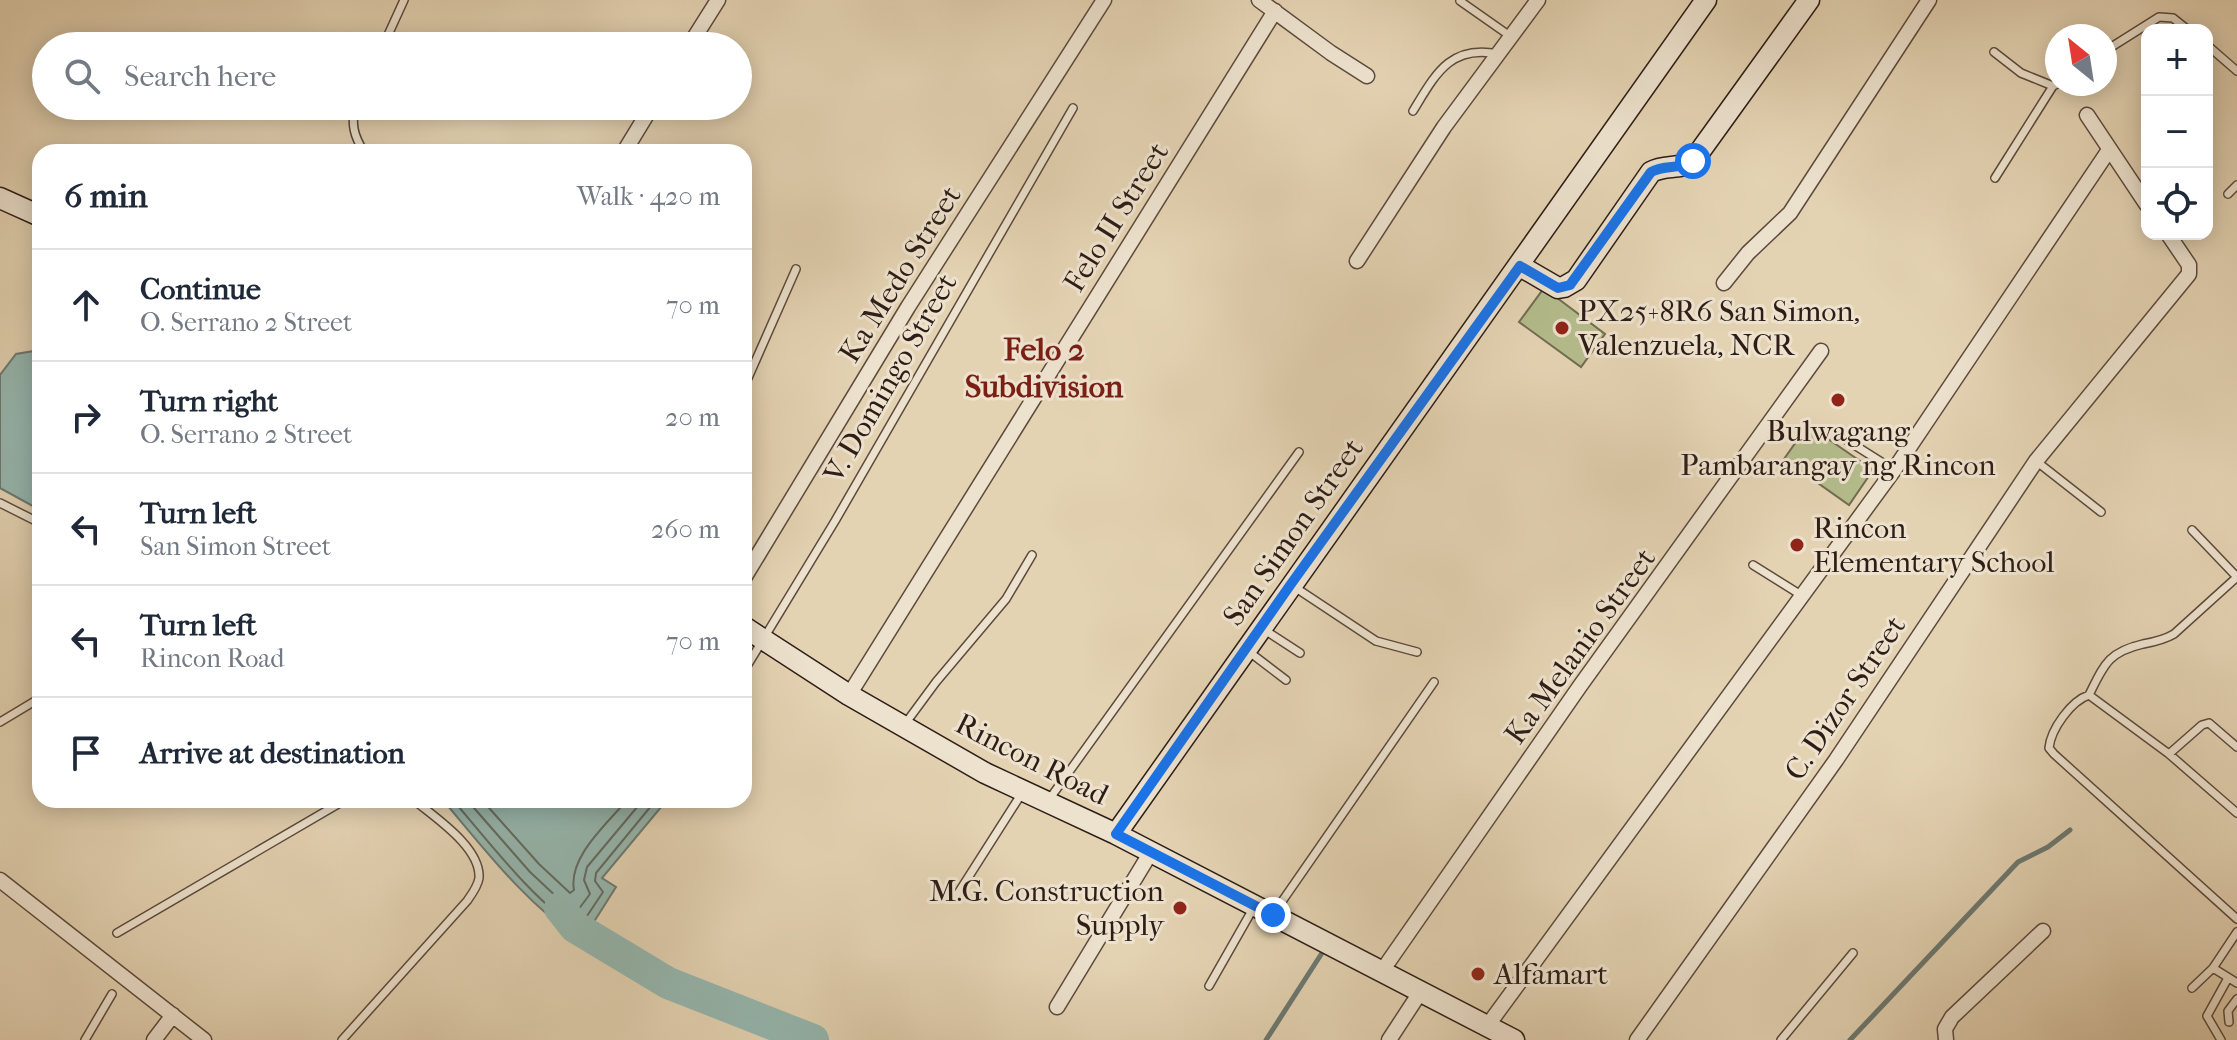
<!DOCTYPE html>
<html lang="en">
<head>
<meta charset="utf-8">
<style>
	body { margin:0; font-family:"IM FELL French Canon",serif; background:#f2f2f3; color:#1f2937 }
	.controls { position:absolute; right:24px; top:24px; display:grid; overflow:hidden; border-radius:16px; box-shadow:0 4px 20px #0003 }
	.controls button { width:72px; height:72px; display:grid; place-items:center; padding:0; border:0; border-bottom:2px solid #e0e1e3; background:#fff; color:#1f2937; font:40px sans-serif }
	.compass { position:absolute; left:2045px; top:24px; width:72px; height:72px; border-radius:50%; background:#fff; box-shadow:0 4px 20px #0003; rotate:330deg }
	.stop { position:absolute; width:24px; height:24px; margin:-18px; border:6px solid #1a73e8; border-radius:50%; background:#fff }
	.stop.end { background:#1a73e8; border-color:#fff; box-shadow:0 2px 8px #0008 }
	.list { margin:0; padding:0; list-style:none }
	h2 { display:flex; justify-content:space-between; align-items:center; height:104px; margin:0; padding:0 32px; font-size:34px }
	h2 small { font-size:26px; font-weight:400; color:#747a83 }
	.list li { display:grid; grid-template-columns:52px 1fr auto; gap:24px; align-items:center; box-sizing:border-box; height:112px; padding:0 32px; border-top:2px solid #e0e1e3 }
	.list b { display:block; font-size:30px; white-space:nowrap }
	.list p { margin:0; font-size:26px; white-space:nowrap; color:#747a83 }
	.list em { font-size:26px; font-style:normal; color:#747a83 }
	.icon { flex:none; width:44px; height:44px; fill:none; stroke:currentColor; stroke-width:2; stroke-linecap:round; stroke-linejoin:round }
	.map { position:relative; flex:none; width:2237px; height:1040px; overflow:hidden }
	.search { position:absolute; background:#fff; box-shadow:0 4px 20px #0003; left:32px; top:32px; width:720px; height:88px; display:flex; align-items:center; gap:20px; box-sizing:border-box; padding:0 28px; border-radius:44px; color:#747a83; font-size:30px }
	.panel { position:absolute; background:#fff; box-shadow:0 4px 20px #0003; left:32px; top:144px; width:720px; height:664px; border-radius:24px }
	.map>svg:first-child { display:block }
	.green { fill:#b4bc8c; stroke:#716c51; stroke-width:2 }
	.water { fill:#95b7af; stroke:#6c7972; stroke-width:2 }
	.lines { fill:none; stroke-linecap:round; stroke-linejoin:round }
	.shore { stroke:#626a62; stroke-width:2 }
	.stream { stroke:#6c7972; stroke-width:5 }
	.river { stroke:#95b7af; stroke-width:32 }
	.lane-casing { stroke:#5c4a3d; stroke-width:10 }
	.street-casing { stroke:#5c4a3d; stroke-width:17 }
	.secondary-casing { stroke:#2e1d16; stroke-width:23 }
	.lane { stroke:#ede2ce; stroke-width:7 }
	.street { stroke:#ede2ce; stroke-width:14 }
	.secondary { stroke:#ede2ce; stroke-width:20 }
	.route { stroke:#1a73e8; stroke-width:10 }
	.poi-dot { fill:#8f2418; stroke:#ede2ce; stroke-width:3 }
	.labels { text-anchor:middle; stroke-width:6; stroke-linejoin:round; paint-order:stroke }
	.street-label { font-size:30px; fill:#2e1d16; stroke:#ede2ce }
	.poi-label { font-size:30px; fill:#2e1d16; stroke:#ede2ce; text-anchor:start }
	.neighbourhood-label { font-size:32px; font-weight:bold; fill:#7a1f14; stroke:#ede2ce }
</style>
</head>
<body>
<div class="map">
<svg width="2237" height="1040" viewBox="0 0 2237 1040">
	<rect width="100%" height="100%" fill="#e4d3b3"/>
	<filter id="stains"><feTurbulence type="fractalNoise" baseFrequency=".0025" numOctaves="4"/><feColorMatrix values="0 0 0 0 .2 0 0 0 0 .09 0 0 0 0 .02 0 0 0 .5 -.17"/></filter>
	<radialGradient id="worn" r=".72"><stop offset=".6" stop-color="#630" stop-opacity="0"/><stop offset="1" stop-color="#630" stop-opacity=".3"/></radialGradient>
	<path class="green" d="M1544,288l61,46 -24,33 -62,-45z
		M1808,425l65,45 -24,35 -65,-46z"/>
	<path class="water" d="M40,350v58l-7,9 7,6v87l-40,-22v-113l16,-21z
		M443,800h224l-65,78 14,9 -26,41v7l-8,6c-55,-36 -97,-91 -139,-141z"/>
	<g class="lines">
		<path class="shore" d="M453,800c30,35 87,109 126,128l24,-36 -8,-11 1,-8 60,-73
			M467,800l63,72 45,42 15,-20 -6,-14 3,-13 56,-67
			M482,800l57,64 31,29 4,-3c-6,-33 33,-66 53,-90"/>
		<path class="stream" d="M1266,1040l56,-87
			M1850,1040l168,-178 30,-15 22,-17"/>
		<path class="river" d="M560,908l15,19 93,56 145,57"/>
		<g class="lane-casing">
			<path id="lane" d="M1460,1l50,35
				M2207,45l30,26
				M383,46l21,-46
				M2105,51l54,-34 14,1 15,12
				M1994,52l27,21 32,13 4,-2
				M355,106c-4,19 -1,30 9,46
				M1413,111c22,-36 37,-67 85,-57
				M1995,178l58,-92
				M2228,194l9,-9
				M744,387l52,-118
				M1837,434l57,36
				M2036,461l65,51
				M0,503l40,20
				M2192,530l44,46 1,-1
				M1753,565l48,30
				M1293,586l83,55 41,11
				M1263,629l37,24
				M1248,651l38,29
				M744,671l91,-150 238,-413
				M2089,695c15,-30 19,-43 54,-51 11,-2 21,-4 31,-10l63,-57
				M0,722l40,-24
				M905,724l31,-42 70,-83 26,-44
				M2169,754l33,-29 7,-2 28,24
				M1048,801l251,-349
				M2237,813l-68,-59 -80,-59c-18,6 -38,34 -40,53l5,6 183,165
				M957,895l65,-102
				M1274,913l160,-231
				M117,933l228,-133
				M2213,968l24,15
				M1209,986l45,-79
				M2192,988l21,-20 24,-36
				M2229,1022l-1,-11 9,-12
				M85,1040l27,-46
				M342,1040l125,-139c5,-7 11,-15 12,-23 2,-31 -45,-61 -65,-78
				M1781,1040l72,-87
				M2221,1040l-14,-24 21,-38"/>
		</g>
		<g class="street-casing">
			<path id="street" d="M1259,0l72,53 36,23
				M689,46l29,-46
				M2087,115l60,90
				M624,152l28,-46
				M1357,261l87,-134 94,-127
				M1724,283l24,-30 42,-40 139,-213
				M744,578l164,-271 196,-307
				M849,695l426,-684
				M0,880l204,160
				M1382,971l198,-285 241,-335
				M1057,1007l94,-155
				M1488,1025l406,-555 215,-320
				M154,1040l19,-25
				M1389,1040l32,-49
				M1637,1040l199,-280 200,-299 153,-187v-9l-21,-31
				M1946,1040l-1,-11 7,-12 91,-86"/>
		</g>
		<g class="secondary-casing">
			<path id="secondary" d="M0,198l40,18
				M1520,266l38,22 6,-1 12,-7 75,-108c14,-8 29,-2 42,-11l116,-161
				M744,627l105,68 136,78 131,61 398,206
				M1116,834l590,-834"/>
		</g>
		<use href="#lane" class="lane"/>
		<use href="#street" class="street"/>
		<use href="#secondary" class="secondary"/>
	</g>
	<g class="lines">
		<path class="route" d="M1273,915l-157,-81 175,-250 229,-318 38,22 12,-3 81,-113c14,-8 29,-2 42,-11"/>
	</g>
	<g class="poi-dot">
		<circle cx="1562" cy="328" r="8"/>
		<circle cx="1838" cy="400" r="8"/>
		<circle cx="1797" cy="545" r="8"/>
		<circle cx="1180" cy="908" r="8"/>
		<circle cx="1478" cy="974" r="8"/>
	</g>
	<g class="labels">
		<g class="street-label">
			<text transform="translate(1116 217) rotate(-58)" y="10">Felo II Street</text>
			<text transform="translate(900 274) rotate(-58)" y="10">Ka Medo Street</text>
			<text transform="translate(890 378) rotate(-60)" y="10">V. Domingo Street</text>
			<text transform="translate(1293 532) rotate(-55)" y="10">San Simon Street</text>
			<text transform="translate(1580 646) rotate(-54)" y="10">Ka Melanio Street</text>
			<text transform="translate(1845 698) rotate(-56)" y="10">C. Dizor Street</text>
			<text transform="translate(1032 759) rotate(27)" y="10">Rincon Road</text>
		</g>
		<g class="poi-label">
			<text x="1578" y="321">PX25+8R6 San Simon,<tspan x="1578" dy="34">Valenzuela, NCR</tspan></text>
			<text x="1838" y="441" text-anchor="middle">Bulwagang<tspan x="1838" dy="34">Pambarangay ng Rincon</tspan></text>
			<text x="1813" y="538">Rincon<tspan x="1813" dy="34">Elementary School</tspan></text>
			<text x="1164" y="901" text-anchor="end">M.G. Construction<tspan x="1164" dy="34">Supply</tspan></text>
			<text x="1494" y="984">Alfamart</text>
		</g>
		<g class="neighbourhood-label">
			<text x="1044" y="360">Felo 2<tspan x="1044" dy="37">Subdivision</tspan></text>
		</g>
	</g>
	<rect width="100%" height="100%" filter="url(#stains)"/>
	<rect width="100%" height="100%" fill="url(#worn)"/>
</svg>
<div class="controls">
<button>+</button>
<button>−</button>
<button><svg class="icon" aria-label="locate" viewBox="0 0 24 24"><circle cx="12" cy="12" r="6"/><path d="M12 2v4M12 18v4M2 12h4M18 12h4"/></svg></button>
</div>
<svg class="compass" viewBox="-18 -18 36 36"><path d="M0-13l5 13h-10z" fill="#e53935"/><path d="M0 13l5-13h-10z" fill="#747a83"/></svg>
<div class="stop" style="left:1693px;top:161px"></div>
<div class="stop end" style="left:1273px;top:915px"></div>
<div class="search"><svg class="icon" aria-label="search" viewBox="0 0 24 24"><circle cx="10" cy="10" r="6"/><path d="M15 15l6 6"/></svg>Search here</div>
<section class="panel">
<h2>6 min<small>Walk · 420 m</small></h2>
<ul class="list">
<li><svg class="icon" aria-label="ahead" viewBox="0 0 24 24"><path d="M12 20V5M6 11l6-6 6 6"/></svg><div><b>Continue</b><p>O. Serrano 2 Street</p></div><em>70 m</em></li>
<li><svg class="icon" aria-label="right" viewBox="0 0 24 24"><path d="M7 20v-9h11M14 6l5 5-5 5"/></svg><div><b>Turn right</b><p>O. Serrano 2 Street</p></div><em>20 m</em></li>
<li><svg class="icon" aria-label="left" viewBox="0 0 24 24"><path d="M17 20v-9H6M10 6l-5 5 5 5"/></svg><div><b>Turn left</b><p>San Simon Street</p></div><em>260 m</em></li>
<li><svg class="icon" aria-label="left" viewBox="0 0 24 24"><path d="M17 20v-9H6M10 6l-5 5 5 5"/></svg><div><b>Turn left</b><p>Rincon Road</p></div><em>70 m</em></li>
<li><svg class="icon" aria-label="arrive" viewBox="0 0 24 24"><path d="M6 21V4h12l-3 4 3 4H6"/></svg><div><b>Arrive at destination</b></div></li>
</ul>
</section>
</div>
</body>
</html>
